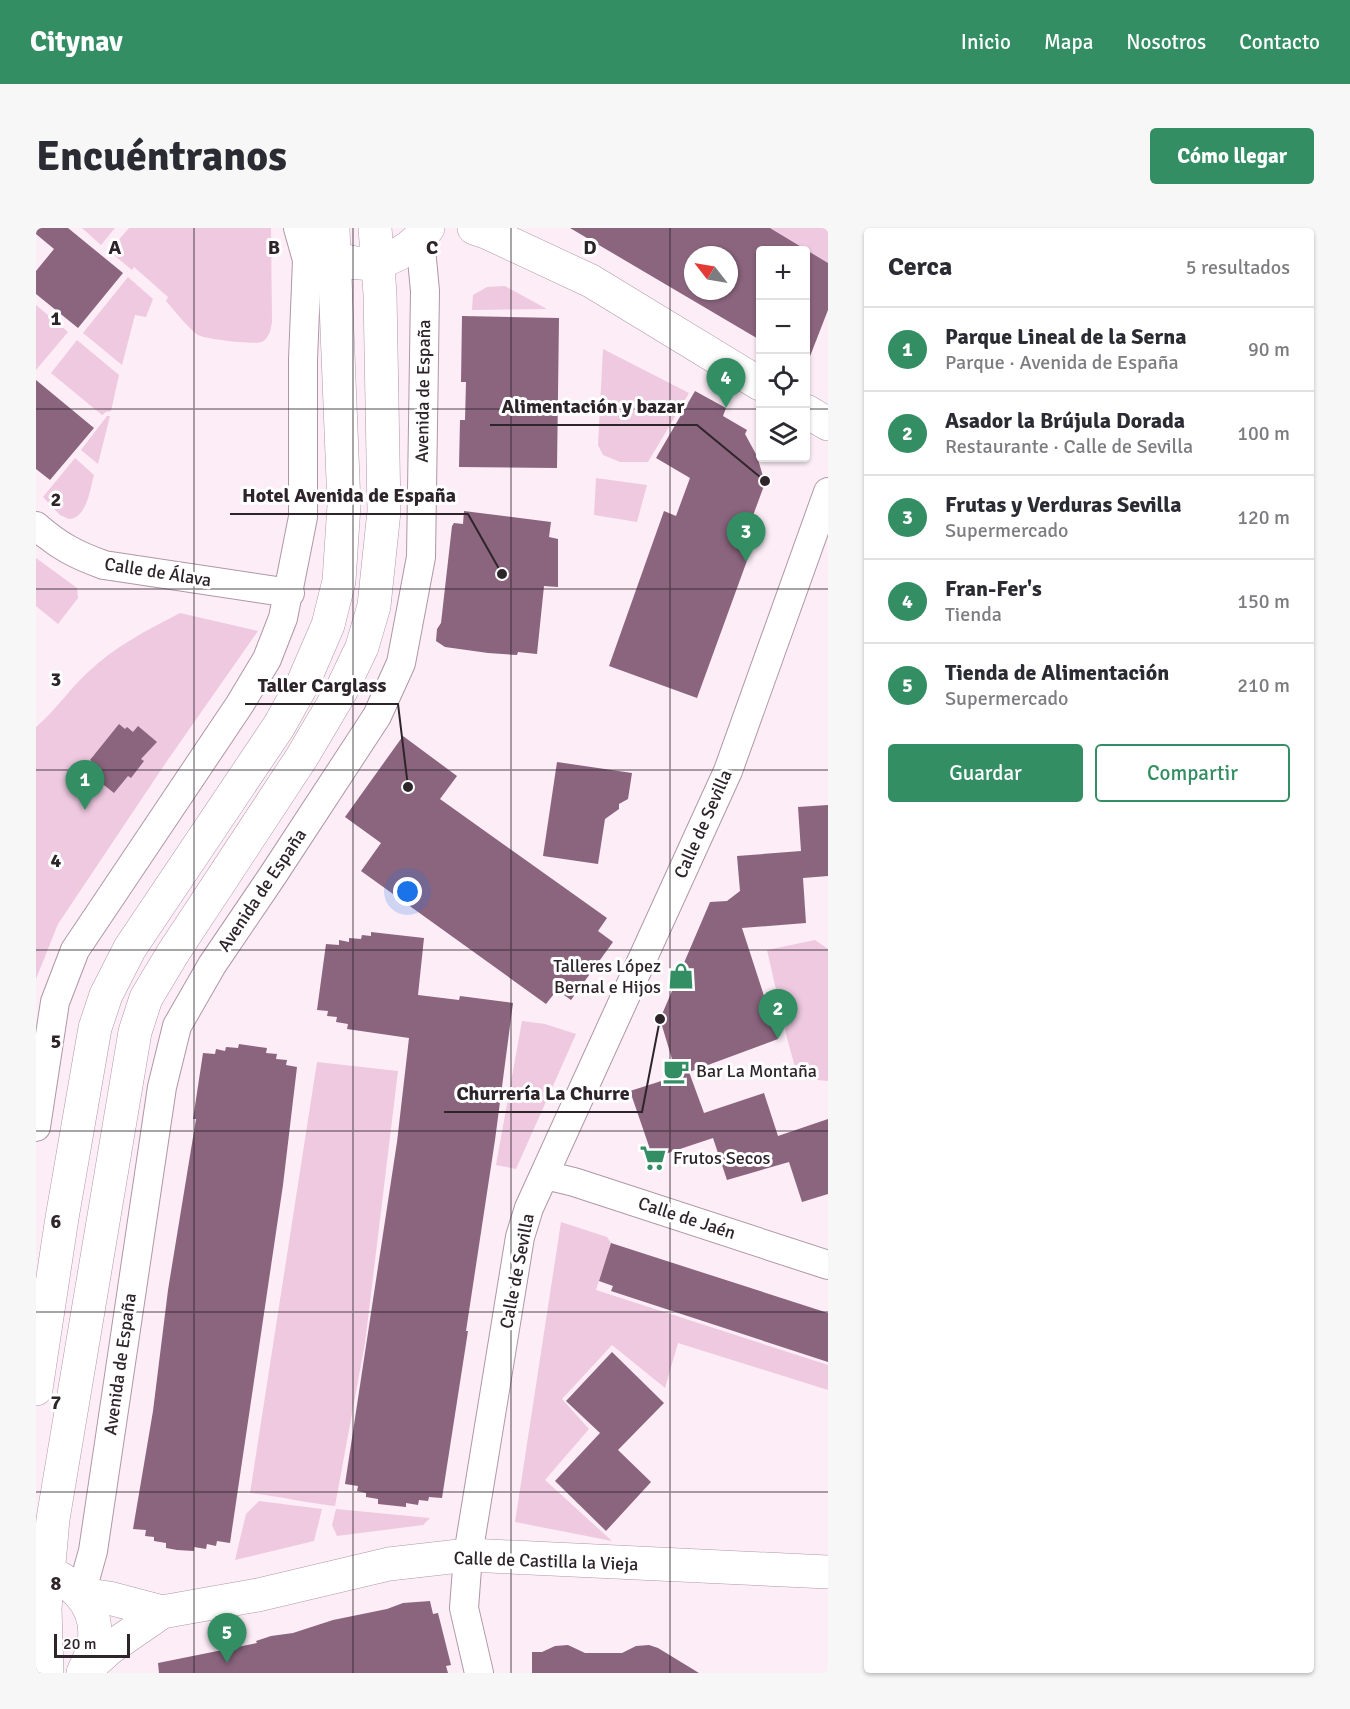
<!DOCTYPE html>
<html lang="es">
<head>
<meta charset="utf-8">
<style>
	body { margin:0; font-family:Signika,sans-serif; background:#f7f7f7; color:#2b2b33 }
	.controls { position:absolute; right:18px; top:18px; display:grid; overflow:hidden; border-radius:6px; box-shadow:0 2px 4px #0004 }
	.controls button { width:54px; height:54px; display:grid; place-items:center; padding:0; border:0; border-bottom:2px solid #e1e1e2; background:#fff; color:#2b2b33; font:30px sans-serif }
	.compass { position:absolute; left:648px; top:18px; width:54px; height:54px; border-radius:50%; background:#fff; box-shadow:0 2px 4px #0004; rotate:301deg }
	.scale { position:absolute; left:18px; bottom:15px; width:76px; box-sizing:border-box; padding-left:6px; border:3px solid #2e252b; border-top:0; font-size:16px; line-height:21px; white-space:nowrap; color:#2e252b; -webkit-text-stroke:4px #fff; paint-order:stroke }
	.you { position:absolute; left:372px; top:664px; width:21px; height:21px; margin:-15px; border:4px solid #fff; border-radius:50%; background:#1a73e8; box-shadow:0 0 0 9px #1a73e833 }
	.badge { display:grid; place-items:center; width:39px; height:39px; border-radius:50%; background:#348e64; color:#fff; font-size:20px; font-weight:700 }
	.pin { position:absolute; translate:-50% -50px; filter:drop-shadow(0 2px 3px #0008) }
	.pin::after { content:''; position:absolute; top:32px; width:21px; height:18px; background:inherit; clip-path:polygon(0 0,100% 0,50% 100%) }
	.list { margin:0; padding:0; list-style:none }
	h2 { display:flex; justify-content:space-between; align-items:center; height:78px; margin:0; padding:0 24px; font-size:26px }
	h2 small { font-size:20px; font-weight:400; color:#7c7c81 }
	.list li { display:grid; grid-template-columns:39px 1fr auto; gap:18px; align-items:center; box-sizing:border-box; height:84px; padding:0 24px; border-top:2px solid #e1e1e2 }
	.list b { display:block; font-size:22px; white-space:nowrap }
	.list p { margin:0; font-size:20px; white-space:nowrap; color:#7c7c81 }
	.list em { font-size:20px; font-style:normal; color:#7c7c81 }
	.actions { display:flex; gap:12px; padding:18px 24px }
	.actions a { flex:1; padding:14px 0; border:2px solid #348e64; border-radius:6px; text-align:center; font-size:21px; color:#348e64 }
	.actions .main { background:#348e64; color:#fff }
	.icon { flex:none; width:33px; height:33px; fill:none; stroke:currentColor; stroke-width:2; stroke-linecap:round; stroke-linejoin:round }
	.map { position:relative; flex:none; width:792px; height:1445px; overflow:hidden; border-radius:6px }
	header { display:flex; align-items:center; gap:36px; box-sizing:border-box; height:84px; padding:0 30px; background:#348e64; color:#fff }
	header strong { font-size:28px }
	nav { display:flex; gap:33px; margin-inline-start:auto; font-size:21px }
	.intro { display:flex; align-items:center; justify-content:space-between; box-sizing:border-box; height:144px; padding:0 36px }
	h1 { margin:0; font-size:42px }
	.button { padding:15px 27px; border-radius:6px; background:#348e64; color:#fff; font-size:21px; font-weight:700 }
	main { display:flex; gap:36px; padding:0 36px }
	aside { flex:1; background:#fff; border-radius:6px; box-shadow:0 2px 4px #0004 }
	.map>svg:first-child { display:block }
	.green { fill:#eec9e0 }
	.building { fill:#8b647e; fill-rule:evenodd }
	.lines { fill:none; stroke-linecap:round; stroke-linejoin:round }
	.minor-casing { stroke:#af97a6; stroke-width:30 }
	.tertiary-casing { stroke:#af97a6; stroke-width:34 }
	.secondary-casing { stroke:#af97a6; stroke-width:34 }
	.primary-casing { stroke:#af97a6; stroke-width:34 }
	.minor { stroke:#fff; stroke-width:28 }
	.tertiary { stroke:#fff; stroke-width:33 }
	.secondary { stroke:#fff; stroke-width:33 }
	.primary { stroke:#fff; stroke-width:33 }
	.grid { fill:none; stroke:#2e252b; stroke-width:1.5; stroke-opacity:0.55 }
	.labels { text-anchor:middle; stroke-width:6; stroke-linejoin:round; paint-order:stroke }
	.street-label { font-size:18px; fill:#2e252b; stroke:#fff }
	.poi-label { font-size:18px; fill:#2e252b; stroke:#fff; text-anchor:start }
	.grid-label { font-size:20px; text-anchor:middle; font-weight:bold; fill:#2e252b; stroke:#fff; stroke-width:6; stroke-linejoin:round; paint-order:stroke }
	.leader { fill:none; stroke:#2e252b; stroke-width:2 }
	.callout-dot { fill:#2e252b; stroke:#fff; stroke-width:2 }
	.callout-label { font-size:20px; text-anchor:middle; font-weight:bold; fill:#2e252b; stroke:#fff; stroke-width:6; stroke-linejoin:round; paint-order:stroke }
</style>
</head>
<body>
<header>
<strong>Citynav</strong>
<nav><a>Inicio</a><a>Mapa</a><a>Nosotros</a><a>Contacto</a></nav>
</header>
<div class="intro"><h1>Encuéntranos</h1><a class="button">Cómo llegar</a></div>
<main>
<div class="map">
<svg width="792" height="1445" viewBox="0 0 792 1445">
	<rect width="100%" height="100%" fill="#fdedf7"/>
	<path class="green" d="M46,0h33l-14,17z
		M93,0h142l1,94c-1,7 -3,16 -10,20 -6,3 -58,-3 -64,-7 -8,-5 -25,-26 -32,-34l2,-4 -34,-30 -2,3 -23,-19z
		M734,0h58v35z
		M92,49l25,22 -7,18 -11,-2 -13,50 -39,-32z
		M469,58l42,23 -75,1 1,-15 14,-8z
		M0,77l32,27 -32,38z
		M41,112l42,35 -8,36 -5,1 -4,3 -51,-42z
		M567,121l86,44 -41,69h-28l-17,-7 -5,-10z
		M71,188h3l-12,48 -17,-14z
		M39,230l19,17c-4,14 -7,43 -25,44l-9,-4 -17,-18z
		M560,250l51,7 -10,37 -43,-7z
		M0,330l41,30 1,10 -20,26 -22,-18z
		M144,385l78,18 -91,130 -109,163 -22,55v-252c19,-16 33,-37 51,-54 27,-26 60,-43 93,-60z
		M779,712l13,9v132l-30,-3 -11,-40 -20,-88z
		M486,793l23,3 31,10 -60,135 -20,-4z
		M281,834l81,9 -33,272 -30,163c-28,-3 -56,-10 -85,-13z
		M525,994l46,15 4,6 -15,47 232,75v25l-150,-47 -13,45 -53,-43 -50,54 27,30 -44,51 67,61 -97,-19z
		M223,1273l63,8 -8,32 -79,19 11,-46z
		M300,1281l94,9 -7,7 -86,11 -5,-11z"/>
	<path class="building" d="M0,0h32l55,45 -45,55 -42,-34v-23l18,-22 -18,-15z
		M534,0h200l58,35v47l-21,54 -1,-114h-46v90zM657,27h36v36h-36z
		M426,88l97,2 -2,150 -98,-1 1,-47h5l1,-38h-5z
		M0,152l58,48 -44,52 -14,-11z
		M659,163l31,17 -3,8 24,14 -2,4 12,22 8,27 -14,38 9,4 -63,173 -88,-32 55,-155 12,5 14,-38 -34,-20z
		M428,283l87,11 -2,15 9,2v48l-14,-1 -7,68 -19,-2 -1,3 -29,-2 -43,-6 -9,-6 1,-12 4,-6 11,-97 2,-3 9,1z
		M83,496l6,5 2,-2 6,5 5,-6 19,16 -16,17 3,2 -13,17 -3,-2 -14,17 -19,-15 6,-9 -11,-9z
		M367,508l54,40 -17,23 167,119 -9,13 15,11 -42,58 -14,-10 -11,14 -185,-133 20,-28 -36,-26z
		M521,534l75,11 -4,26 -9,5v5l-14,10 -7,45 -55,-8z
		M792,577v71l-25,2 3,45 -64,5 36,111 -89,33 15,41 60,-20 14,43 50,-17v75l-26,8 -13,-40 -62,18 -14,-42 -60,20 -23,-67 47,-15 -17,-57 50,-117 17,-1 13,-10 -3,-35 64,-5 -3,-44z
		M335,704l53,6 -6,57 41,5 1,-4 53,7 -18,137 -29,191h2l-26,167 -13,-1 -1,4 -9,-1 -1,5 -12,-2v4l-28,-3v-5l-12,-2v-4l-9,-2 1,-5 -13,-2 52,-342 12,-104 -62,-9 1,-5 -12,-2 1,-5 -10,-1 1,-5 -11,-1 9,-66 13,1v-5l10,2v-4l12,1 1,-4 9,1z
		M203,816l28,4 -1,5 11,1 -1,5 11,1 -1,5 11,2 -14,118 -53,358 -13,-2 -1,5 -9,-2 -1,5 -12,-2v4l-17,-1 -11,-2v-5l-12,-2v-4l-9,-1 1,-6 -13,-1 20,-118 15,-121 28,-171h-3l10,-66 12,1 1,-5 9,2 1,-4 12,1z
		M575,1015l217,70v49l-217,-71 2,-5 -14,-5z
		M576,1124l52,51 -46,47 33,32 -45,49 -51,-50 45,-48 -34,-32z
		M394,1373l3,13 5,-1 13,52 -5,1 2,7h-289l-1,-10 99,-20 -1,-2 15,-5 22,-3 40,-13 54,-11 16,-6z
		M532,1417l17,8h37l14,-7 13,-1 9,3 41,25h-167v-21h10l13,-6z"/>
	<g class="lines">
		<g class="minor-casing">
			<path id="minor" d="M0,298c23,20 40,29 68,39l186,28
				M0,899l19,-125 20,-52 165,-246 27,-45 16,-41 20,-101v-157l4,-100 -9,-32
				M509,947l29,7 254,83
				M45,1366l12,-43 69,-464 15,-61 35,-61 61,-90 104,-159 24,-53 20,-106 4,-266 -5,-53
				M443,1445l-15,-65 4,-53 52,-318 9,-29 199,-437 100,-279"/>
		</g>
		<g class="tertiary-casing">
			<path id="tertiary" d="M265,0c34,48 92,46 127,0
				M438,0l12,4 105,49 169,103
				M770,183l22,13"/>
		</g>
		<g class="secondary-casing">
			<path id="secondary" d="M45,1366l28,4 53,14 96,-17 131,-31 79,-9 360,17
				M48,1443l26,-23 52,-36"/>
		</g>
		<g class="primary-casing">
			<path id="primary" d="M0,1161l26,-171 33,-190 11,-33 24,-47 149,-222 24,-43 25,-58 11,-44 5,-76 -11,-277
				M0,1342c34,6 64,35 58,72 -1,12 -7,21 -11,31
				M11,1445l-2,-65 8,-89 82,-487 11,-34 27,-45 129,-196 39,-66 21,-44 12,-41 10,-95 -4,-217 -5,-66"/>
		</g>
		<use href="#minor" class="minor"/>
		<use href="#tertiary" class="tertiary"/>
		<use href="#secondary" class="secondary"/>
		<use href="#primary" class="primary"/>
	</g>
	<path class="grid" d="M158,0v1445M317,0v1445M475,0v1445M634,0v1445M0,181h724M770,181h22M0,361h792M0,542h792M0,722h792M0,903h792M0,1084h792M0,1264h792"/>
	<defs>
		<g id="shop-bare" transform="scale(2.07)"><path d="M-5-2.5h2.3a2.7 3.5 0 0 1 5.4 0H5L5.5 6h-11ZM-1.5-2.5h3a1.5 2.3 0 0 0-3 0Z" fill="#348e64" stroke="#fff" stroke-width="2.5" paint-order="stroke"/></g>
		<g id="cafe-bare" transform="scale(2.07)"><path d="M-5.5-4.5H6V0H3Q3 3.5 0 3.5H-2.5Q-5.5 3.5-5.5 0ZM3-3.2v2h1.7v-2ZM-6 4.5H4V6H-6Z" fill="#348e64" stroke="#fff" stroke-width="2.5" paint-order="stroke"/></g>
		<g id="supermarket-bare" transform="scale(2.07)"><path d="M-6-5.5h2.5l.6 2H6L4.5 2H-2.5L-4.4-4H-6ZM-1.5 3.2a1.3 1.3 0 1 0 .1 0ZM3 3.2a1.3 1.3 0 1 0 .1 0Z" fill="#348e64" stroke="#fff" stroke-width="2.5" paint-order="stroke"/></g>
	</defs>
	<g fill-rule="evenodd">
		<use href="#shop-bare" x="645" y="748"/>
		<use href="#cafe-bare" x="640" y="843"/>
		<use href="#supermarket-bare" x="617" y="930"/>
	</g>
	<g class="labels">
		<g class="street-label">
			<text transform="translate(387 163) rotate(-89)" y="6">Avenida de España</text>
			<text transform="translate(122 344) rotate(9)" y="6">Calle de Álava</text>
			<text transform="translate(667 596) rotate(-66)" y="6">Calle de Sevilla</text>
			<text transform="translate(226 662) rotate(-56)" y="6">Avenida de España</text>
			<text transform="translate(651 990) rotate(18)" y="6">Calle de Jaén</text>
			<text transform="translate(481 1043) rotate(-79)" y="6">Calle de Sevilla</text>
			<text transform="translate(84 1136) rotate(-82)" y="6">Avenida de España</text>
			<text transform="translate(510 1333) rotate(2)" y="6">Calle de Castilla la Vieja</text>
		</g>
		<g class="poi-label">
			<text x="625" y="744" text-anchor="end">Talleres López<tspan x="625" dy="21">Bernal e Hijos</tspan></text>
			<text x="660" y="849">Bar La Montaña</text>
			<text x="637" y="936">Frutos Secos</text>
		</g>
	</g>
	<g class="grid-label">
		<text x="79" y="26">A</text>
		<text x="238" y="26">B</text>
		<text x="396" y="26">C</text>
		<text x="554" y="26">D</text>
		<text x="20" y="97">1</text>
		<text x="20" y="278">2</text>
		<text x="20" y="458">3</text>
		<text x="20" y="639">4</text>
		<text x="20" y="820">5</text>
		<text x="20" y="1000">6</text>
		<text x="20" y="1181">7</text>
		<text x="20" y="1362">8</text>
	</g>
	<path class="leader" d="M729 253L661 197H454M466 346L432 286H194M372 559L362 476H209M624 791L606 884H408"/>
	<g class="callout-dot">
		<circle cx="729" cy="253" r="6"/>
		<circle cx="466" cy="346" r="6"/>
		<circle cx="372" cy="559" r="6"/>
		<circle cx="624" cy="791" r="6"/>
	</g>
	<g class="callout-label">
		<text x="557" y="185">Alimentación y bazar</text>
		<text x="313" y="274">Hotel Avenida de España</text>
		<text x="286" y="464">Taller Carglass</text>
		<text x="507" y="872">Churrería La Churre</text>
	</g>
</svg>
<div class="controls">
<button>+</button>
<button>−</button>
<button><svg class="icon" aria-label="locate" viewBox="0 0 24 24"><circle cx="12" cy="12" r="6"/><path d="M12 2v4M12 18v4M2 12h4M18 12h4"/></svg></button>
<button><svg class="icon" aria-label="layers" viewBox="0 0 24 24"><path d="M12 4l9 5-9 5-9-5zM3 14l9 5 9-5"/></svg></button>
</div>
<svg class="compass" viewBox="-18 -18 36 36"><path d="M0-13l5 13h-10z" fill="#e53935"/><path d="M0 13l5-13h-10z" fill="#7c7c81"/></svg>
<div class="scale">20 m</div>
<div class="you"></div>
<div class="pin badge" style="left:49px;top:582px">1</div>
<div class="pin badge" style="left:742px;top:811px">2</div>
<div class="pin badge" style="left:710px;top:334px">3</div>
<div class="pin badge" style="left:690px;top:180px">4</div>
<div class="pin badge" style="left:191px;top:1435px">5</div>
</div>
<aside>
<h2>Cerca<small>5 resultados</small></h2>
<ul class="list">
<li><span class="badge">1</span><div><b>Parque Lineal de la Serna</b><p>Parque · Avenida de España</p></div><em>90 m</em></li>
<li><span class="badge">2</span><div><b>Asador la Brújula Dorada</b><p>Restaurante · Calle de Sevilla</p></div><em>100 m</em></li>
<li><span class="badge">3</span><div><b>Frutas y Verduras Sevilla</b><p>Supermercado</p></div><em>120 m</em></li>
<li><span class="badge">4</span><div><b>Fran-Fer's</b><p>Tienda</p></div><em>150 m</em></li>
<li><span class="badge">5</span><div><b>Tienda de Alimentación</b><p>Supermercado</p></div><em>210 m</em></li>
</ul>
<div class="actions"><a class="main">Guardar</a><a>Compartir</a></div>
</aside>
</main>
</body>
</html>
